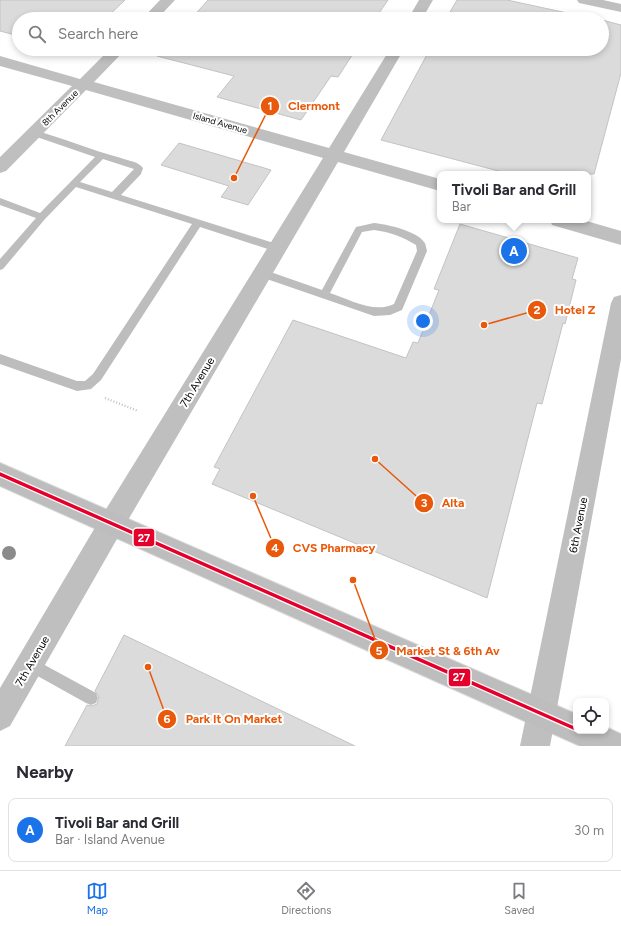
<!DOCTYPE html>
<html lang="en">
<head>
<meta charset="utf-8">
<style>
	body { margin:0; font-family:Figtree,sans-serif; background:#f7f7f7; color:#2b2b33 }
	.controls { position:absolute; right:12px; bottom:12px; display:grid; overflow:hidden; border-radius:8px; box-shadow:0 2px 6px #0003 }
	.controls button { width:36px; height:36px; display:grid; place-items:center; padding:0; border:0; border-bottom:1px solid #e1e1e2; background:#fff; color:#2b2b33; font:20px sans-serif }
	.you { position:absolute; left:423px; top:321px; width:14px; height:14px; margin:-10px; border:3px solid #fff; border-radius:50%; background:#1a73e8; box-shadow:0 0 0 6px #1a73e833 }
	.badge { display:grid; place-items:center; width:26px; height:26px; border-radius:50%; background:#1a73e8; color:#fff; font-size:13px; font-weight:700 }
	.pin { position:absolute; translate:-50% -50%; border:2px solid #fff; box-shadow:0 1px 4px #0006 }
	.popup { position:absolute; left:437px; top:171px; width:154px; height:52px; box-sizing:border-box; display:grid; place-content:center; border-radius:8px; background:#fff; filter:drop-shadow(0 1px 3px #0005); font-size:13px; white-space:nowrap; color:#7c7c81 }
	.popup b { font-size:15px; color:#2b2b33 }
	.popup::after { content:''; position:absolute; left:50%; top:100%; margin-left:-8px; border:8px solid transparent; border-top-color:#fff }
	.list { margin:0; padding:0; list-style:none }
	h2 { display:flex; justify-content:space-between; align-items:center; height:52px; margin:0; padding:0 16px; font-size:17px }
	h2 small { font-size:13px; font-weight:400; color:#7c7c81 }
	.list li { display:grid; grid-template-columns:26px 1fr auto; gap:12px; align-items:center; box-sizing:border-box; height:64px; margin:0 8px 8px; padding:0 8px; border:1px solid #e1e1e2; border-radius:8px }
	.list b { display:block; font-size:15px; white-space:nowrap }
	.list p { margin:0; font-size:13px; white-space:nowrap; color:#7c7c81 }
	.list em { font-size:13px; font-style:normal; color:#7c7c81 }
	.icon { flex:none; width:22px; height:22px; fill:none; stroke:currentColor; stroke-width:2; stroke-linecap:round; stroke-linejoin:round }
	.map { position:relative; flex:none; width:621px; height:746px; overflow:hidden }
	.search { position:absolute; background:#fff; box-shadow:0 2px 6px #0003; left:12px; right:12px; top:12px; height:44px; display:flex; align-items:center; gap:10px; box-sizing:border-box; padding:0 14px; border-radius:22px; color:#7c7c81; font-size:15px }
	.sheet { height:124px; background:#fff }
	nav { display:flex; justify-content:space-around; align-items:center; box-sizing:border-box; height:56px; border-top:1px solid #e1e1e2; background:#fff; font-size:11px; color:#7c7c81 }
	nav a { display:grid; justify-items:center; gap:2px }
	nav .on { color:#1a73e8 }
	.map>svg:first-child { display:block }
	.building { fill:#dbdbdb; stroke:#c3c3c3 }
	.lines { fill:none; stroke-linecap:round; stroke-linejoin:round }
	.primary-casing { stroke:#dbdbdb; stroke-width:2 }
	.path { stroke:#c2c2c2; stroke-width:2.5; stroke-dasharray:1 2; stroke-linecap:butt }
	.lane { fill:#bdbdbd; fill-rule:evenodd }
	.secondary { fill:#bfbfbf; fill-rule:evenodd }
	.primary { fill:#bdbdbd; fill-rule:evenodd }
	.bus-1-casing { stroke:#fff; stroke-width:6 }
	.bus-1 { stroke:#e4002b; stroke-width:3.5 }
	.tree { fill:#8b8b8b }
	.labels { text-anchor:middle; stroke-width:4; stroke-linejoin:round; paint-order:stroke }
	.far-street-label { font-size:9px; fill:#000; stroke:#fff }
	.street-label { font-size:11px; fill:#000; stroke:#fff }
	.leader { fill:none; stroke:#e8590c; stroke-width:1.5 }
	.callout-dot { fill:#e8590c; stroke:#fff; stroke-width:1.5 }
	.mark-label { font-size:12px; text-anchor:middle; font-weight:bold; fill:#fff }
	.callout-label { font-size:12px; text-anchor:middle; font-weight:bold; fill:#e8590c; stroke:#fff; stroke-width:4; stroke-linejoin:round; paint-order:stroke }
	.line-badge { stroke:#fff; stroke-width:1.5 }
	.badge-label { font-size:11px; text-anchor:middle; font-weight:bold; fill:#fff }
</style>
</head>
<body>
<div class="map">
<svg width="621" height="746" viewBox="0 0 621 746">
	<rect width="100%" height="100%" fill="#fff"/>
	<path class="building" d="M0,0h125l-20,19h-86v17l-19,-5z
		M208,0h180l-13,19h-184z
		M457,0h50l88,19h-149z
		M602,20l19,5v48l-27,101h-84l-129,-34 49,-91h172z
		M164,49h192l-18,28 -7,-1 -30,44 -84,-23 17,-21 -77,-20z
		M179,143l92,27 -23,35 -27,-8 8,-11 -68,-21z
		M460,224l118,34 -6,21 4,1 -11,44 -2,-1 -21,81 -5,-1 -50,195 -275,-114 8,-15 -6,-2 79,-147 113,38 7,-16 5,1 21,-53 -5,-1z
		M124,635l231,111h-290l22,-41 5,1 5,-2 2,-7 -4,-6z"/>
	<g class="lines">
		<g class="primary-casing">
			<path id="primary" d="M0,463l576,251v17h30v-4l15,7v12h-41l-580,-260z"/>
		</g>
		<path class="path" d="M105,398l33,13"/>
		<path class="lane" d="M34,130c29,8 57,20 87,28 7,3 17,3 22,10l-2,6 -20,21 159,50 2,3 -5,4 -77,-25 -99,153 -10,9 -14,2 -77,-27v-10l77,27h8l8,-7 99,-150 -116,-37 -31,32 -42,50 -3,1v-11l36,-41 -36,-13v-7l40,15 55,-56 -64,-22 -1,-2 1,-2zM103,159l31,10 -22,23 -32,-10z
			M374,223c12,1 43,8 50,19 2,2 2,6 3,9l-25,59 -12,5 -16,1 -116,-40 -1,-3 1,-3 4,-1 60,21 34,-63zM374,230c16,2 29,7 42,15l1,6 -23,53c-20,10 -45,-5 -64,-11l32,-61z
			M30,657l66,36 2,5 -2,5 -5,2 -5,-2 -61,-34 -2,-5 2,-5z"/>
		<path class="secondary" d="M160,0h15l-18,19h-15z
			M419,0h14l-11,19h-14z
			M577,0h26l18,4v8l-42,-9z
			M110,49h16l-32,33 235,66 61,-99h14l-60,103 96,27v12l-102,-29 -217,370 -111,194 -10,5v-43l103,-174 220,-356 -237,-68 -80,81 -6,2v-16l72,-71 -72,-20v-10l80,23z
			M550,220h33l38,11v14l-69,-20z
			M621,295v64l-71,387h-30l91,-443 3,-6z"/>
		<use href="#primary" class="primary"/>
		<g class="bus-1-casing">
			<path id="bus-1" d="M0,474l576,255"/>
		</g>
		<use href="#bus-1" class="bus-1"/>
	</g>
	<circle class="tree" cx="9" cy="553" r="7"/>
	<g class="labels">
		<g class="far-street-label">
			<text transform="translate(60 108) rotate(-45)" y="3">8th Avenue</text>
			<text transform="translate(220 123) rotate(16)" y="3">Island Avenue</text>
		</g>
		<g class="street-label">
			<text transform="translate(197 382) rotate(-59)" y="4">7th Avenue</text>
			<text transform="translate(578 525) rotate(-79)" y="4">6th Avenue</text>
			<text transform="translate(32 661) rotate(-60)" y="4">7th Avenue</text>
		</g>
	</g>
	<path class="leader" d="M234 178L270 106M484 325L537 310M375 459L424 503M253 496L275 548M353 580L379 650M148 667L167 719"/>
	<g class="callout-dot">
		<circle cx="234" cy="178" r="4"/>
		<circle cx="484" cy="325" r="4"/>
		<circle cx="375" cy="459" r="4"/>
		<circle cx="253" cy="496" r="4"/>
		<circle cx="353" cy="580" r="4"/>
		<circle cx="148" cy="667" r="4"/>
		<circle cx="270" cy="106" r="10"/>
		<circle cx="537" cy="310" r="10"/>
		<circle cx="424" cy="503" r="10"/>
		<circle cx="275" cy="548" r="10"/>
		<circle cx="379" cy="650" r="10"/>
		<circle cx="167" cy="719" r="10"/>
	</g>
	<g class="mark-label">
		<text x="270" y="110">1</text>
		<text x="537" y="314">2</text>
		<text x="424" y="507">3</text>
		<text x="275" y="552">4</text>
		<text x="379" y="655">5</text>
		<text x="167" y="723">6</text>
	</g>
	<g class="callout-label">
		<text x="314" y="110">Clermont</text>
		<text x="575" y="314">Hotel Z</text>
		<text x="453" y="507">Alta</text>
		<text x="334" y="552">CVS Pharmacy</text>
		<text x="448" y="655">Market St &amp; 6th Av</text>
		<text x="234" y="723">Park It On Market</text>
	</g>
	<g class="line-badge">
		<rect x="133" y="528" width="22" height="19" rx="4" fill="#e4002b"/>
		<rect x="448" y="668" width="23" height="19" rx="4" fill="#e4002b"/>
	</g>
	<g class="badge-label">
		<text x="144" y="542">27</text>
		<text x="459" y="681">27</text>
	</g>
</svg>
<div class="controls">
<button><svg class="icon" aria-label="locate" viewBox="0 0 24 24"><circle cx="12" cy="12" r="6"/><path d="M12 2v4M12 18v4M2 12h4M18 12h4"/></svg></button>
</div>
<div class="you"></div>
<div class="pin badge" style="left:514px;top:251px">A</div>
<div class="popup"><b>Tivoli Bar and Grill</b>Bar</div>
<div class="search"><svg class="icon" aria-label="search" viewBox="0 0 24 24"><circle cx="10" cy="10" r="6"/><path d="M15 15l6 6"/></svg>Search here</div>
</div>
<section class="sheet">
<h2>Nearby<small></small></h2>
<ul class="list">
<li><span class="badge">A</span><div><b>Tivoli Bar and Grill</b><p>Bar · Island Avenue</p></div><em>30 m</em></li>
</ul>
</section>
<nav>
<a class="on"><svg class="icon" aria-label="map" viewBox="0 0 24 24"><path d="M3 6l6-2 6 2 6-2v14l-6 2-6-2-6 2zM9 4v14M15 6v14"/></svg>Map</a>
<a><svg class="icon" aria-label="directions" viewBox="0 0 24 24"><path d="M12 3l9 9-9 9-9-9zM9 14v-3h6M13 9l2 2-2 2"/></svg>Directions</a>
<a><svg class="icon" aria-label="saved" viewBox="0 0 24 24"><path d="M7 4h10v16l-5-4-5 4z"/></svg>Saved</a>
</nav>
</body>
</html>
